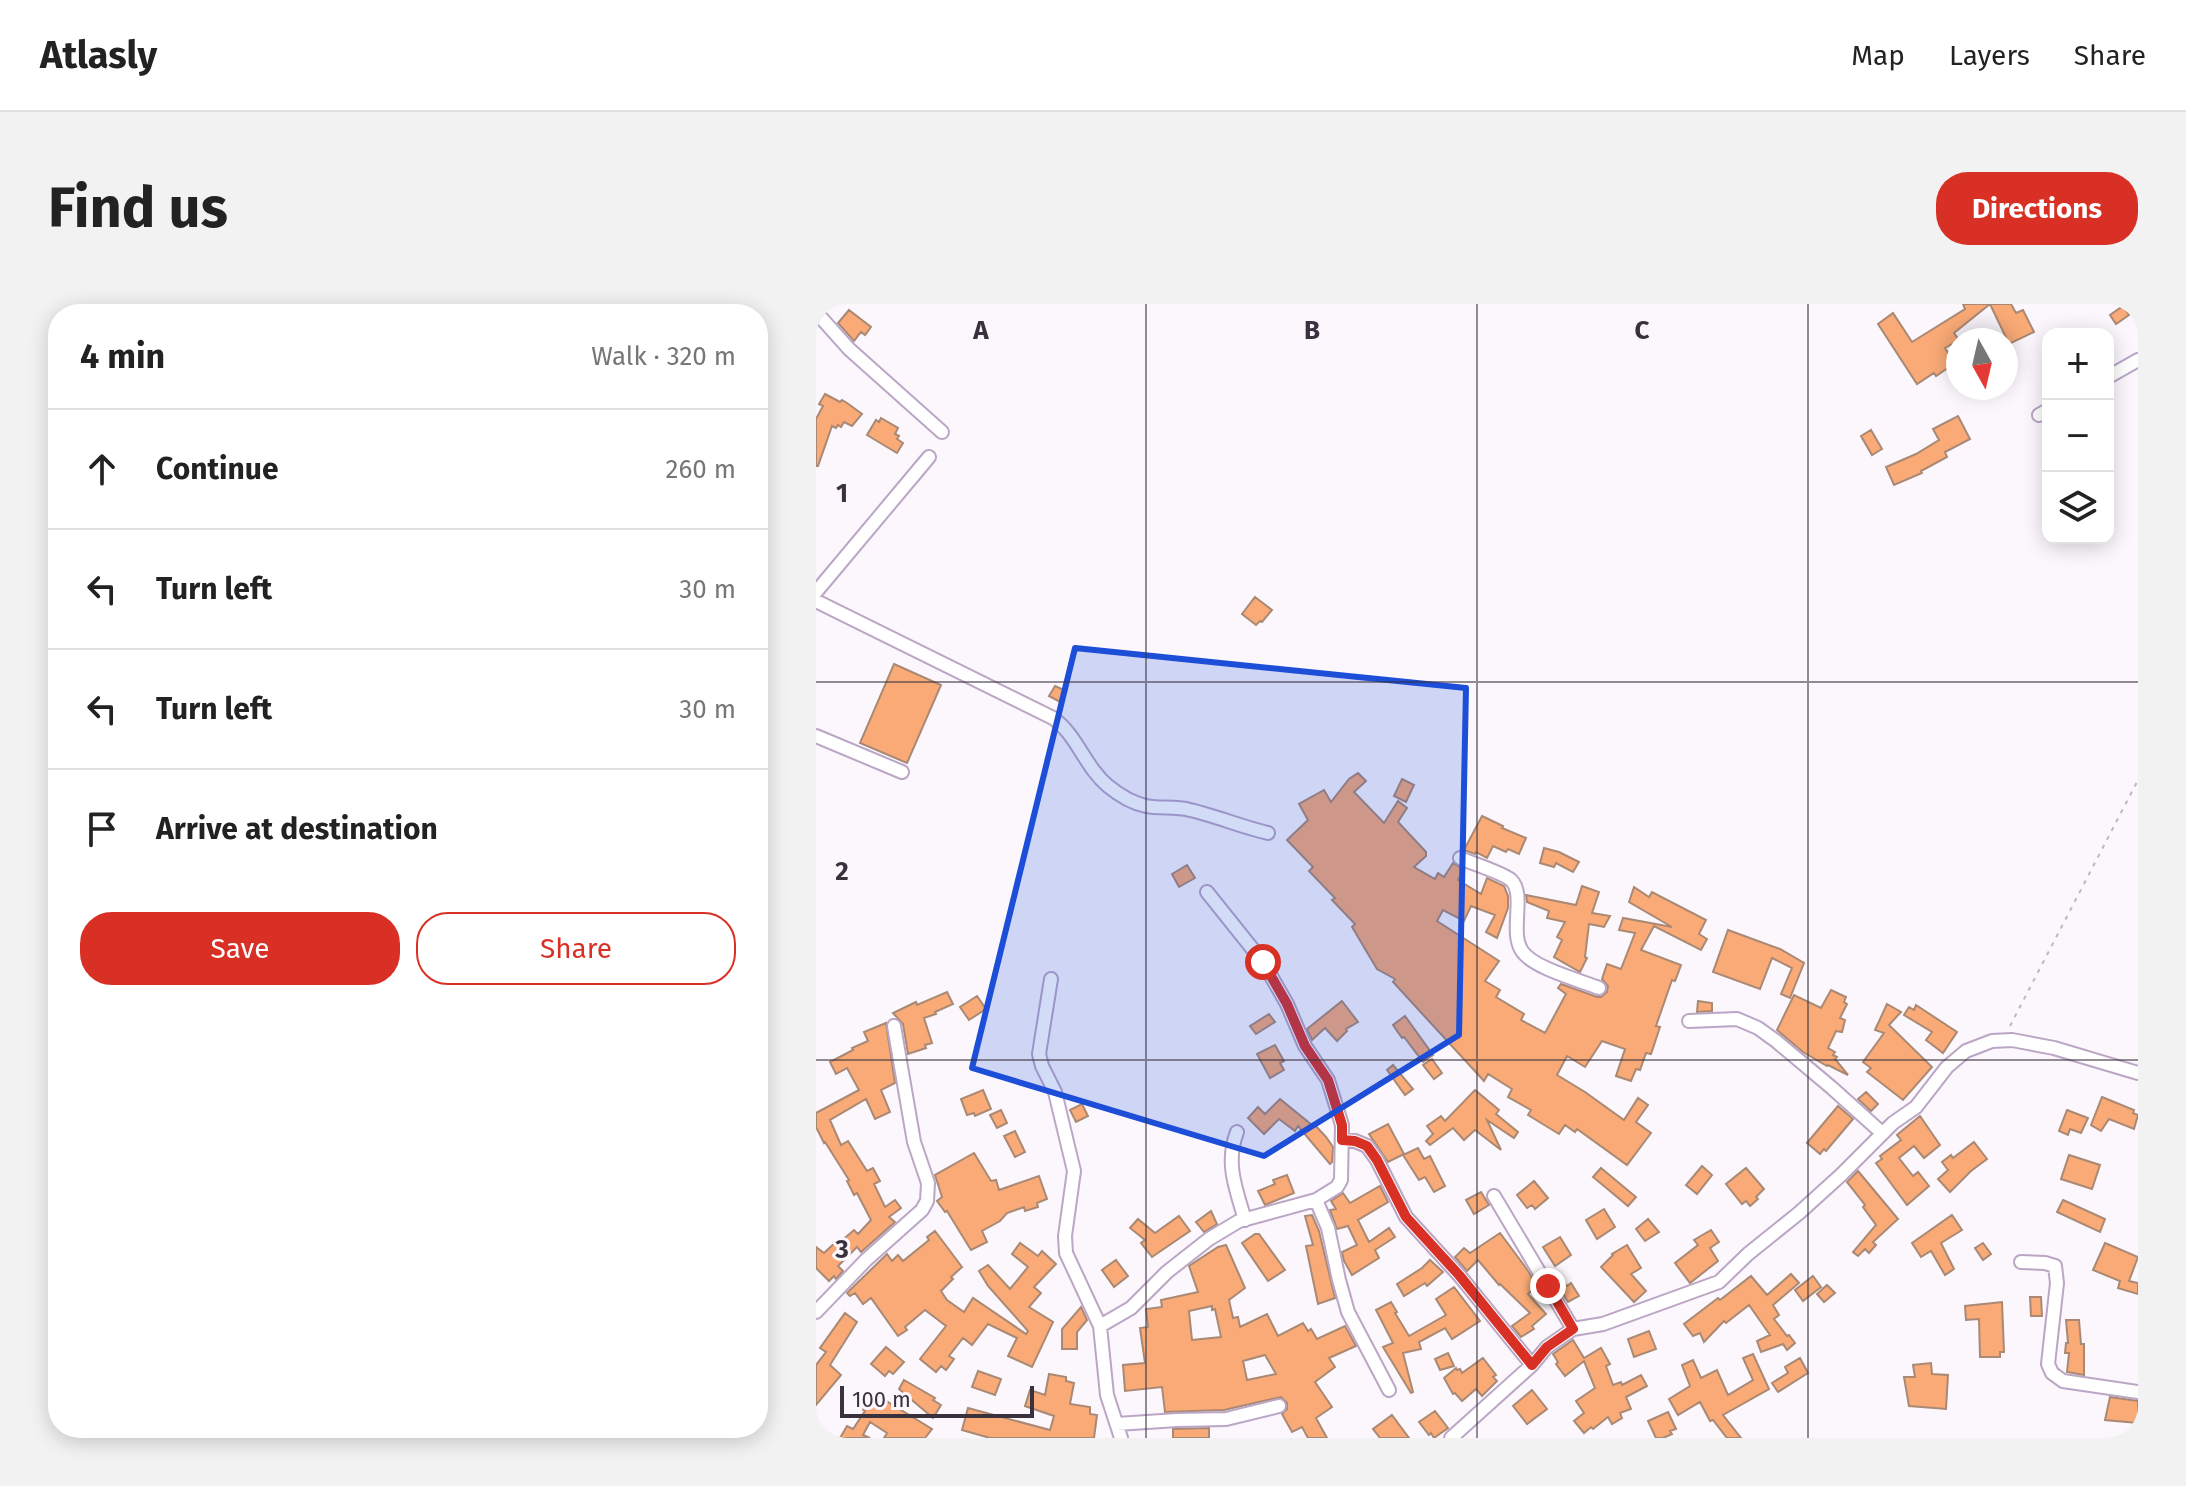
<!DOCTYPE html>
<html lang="en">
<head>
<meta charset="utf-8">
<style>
	body { margin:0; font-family:"Fira Sans",sans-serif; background:#f2f2f2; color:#222 }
	.controls { position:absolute; right:24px; top:24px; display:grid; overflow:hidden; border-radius:16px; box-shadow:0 4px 20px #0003 }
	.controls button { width:72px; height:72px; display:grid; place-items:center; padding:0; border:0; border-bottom:2px solid #e0e0e0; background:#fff; color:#222; font:40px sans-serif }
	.compass { position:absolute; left:1130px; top:24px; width:72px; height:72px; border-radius:50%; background:#fff; box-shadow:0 4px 20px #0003; rotate:172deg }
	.scale { position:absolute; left:24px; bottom:20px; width:194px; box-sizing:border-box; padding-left:8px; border:4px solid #39313d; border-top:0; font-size:22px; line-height:28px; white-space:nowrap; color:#39313d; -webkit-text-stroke:6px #fbf7fd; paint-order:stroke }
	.stop { position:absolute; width:24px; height:24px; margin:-18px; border:6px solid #d93025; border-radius:50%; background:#fff }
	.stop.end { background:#d93025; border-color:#fff; box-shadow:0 2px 8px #0008 }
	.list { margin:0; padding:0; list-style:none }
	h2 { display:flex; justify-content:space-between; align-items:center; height:104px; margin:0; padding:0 32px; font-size:34px }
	h2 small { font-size:26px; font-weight:400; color:#767676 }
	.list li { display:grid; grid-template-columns:52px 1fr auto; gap:24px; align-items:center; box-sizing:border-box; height:120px; padding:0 32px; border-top:2px solid #e0e0e0 }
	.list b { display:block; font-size:30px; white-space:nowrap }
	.list em { font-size:26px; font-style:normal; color:#767676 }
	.actions { display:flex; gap:16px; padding:24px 32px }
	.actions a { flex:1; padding:18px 0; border:2px solid #d93025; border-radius:32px; text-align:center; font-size:28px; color:#d93025 }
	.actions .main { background:#d93025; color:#fff }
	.icon { flex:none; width:44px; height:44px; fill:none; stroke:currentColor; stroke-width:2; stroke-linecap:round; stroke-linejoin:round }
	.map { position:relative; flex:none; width:1322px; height:1134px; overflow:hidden; border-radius:32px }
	header { display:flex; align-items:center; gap:48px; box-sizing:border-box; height:112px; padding:0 40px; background:#fff; border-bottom:2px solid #e0e0e0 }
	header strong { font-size:38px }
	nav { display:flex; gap:44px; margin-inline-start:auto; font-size:28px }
	.intro { display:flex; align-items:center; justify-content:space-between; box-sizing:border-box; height:192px; padding:0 48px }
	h1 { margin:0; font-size:56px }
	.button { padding:20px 36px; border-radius:32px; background:#d93025; color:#fff; font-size:28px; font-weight:700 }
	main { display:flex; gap:48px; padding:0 48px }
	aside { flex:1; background:#fff; border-radius:32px; box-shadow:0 4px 20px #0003 }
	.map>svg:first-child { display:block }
	.building { fill:#f9aa76; stroke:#aa8974; stroke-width:2; fill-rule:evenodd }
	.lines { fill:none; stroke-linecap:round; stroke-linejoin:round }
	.minor-casing { stroke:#bba6c5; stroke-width:16 }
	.path { stroke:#bdb7bf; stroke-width:2; stroke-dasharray:4 6; stroke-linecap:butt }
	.minor { stroke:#fff; stroke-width:12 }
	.route { stroke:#d93025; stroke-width:10 }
	.marked { fill:#1d4ed8; fill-opacity:0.2; stroke:#1d4ed8; stroke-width:6; stroke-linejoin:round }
	.grid { fill:none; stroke:#39313d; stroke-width:2; stroke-opacity:0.55 }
	.grid-label { font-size:26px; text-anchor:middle; font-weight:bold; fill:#39313d; stroke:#fbf7fd; stroke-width:6; stroke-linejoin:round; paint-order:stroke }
</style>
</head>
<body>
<header>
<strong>Atlasly</strong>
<nav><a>Map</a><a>Layers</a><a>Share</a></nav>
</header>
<div class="intro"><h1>Find us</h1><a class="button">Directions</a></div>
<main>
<aside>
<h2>4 min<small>Walk · 320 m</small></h2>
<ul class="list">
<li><svg class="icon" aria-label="ahead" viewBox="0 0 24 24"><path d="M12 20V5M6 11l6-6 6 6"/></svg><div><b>Continue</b></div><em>260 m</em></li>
<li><svg class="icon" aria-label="left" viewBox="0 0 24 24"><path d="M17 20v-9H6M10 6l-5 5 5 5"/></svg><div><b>Turn left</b></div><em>30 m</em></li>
<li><svg class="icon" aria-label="left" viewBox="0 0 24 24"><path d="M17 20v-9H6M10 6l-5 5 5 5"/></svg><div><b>Turn left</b></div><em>30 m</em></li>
<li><svg class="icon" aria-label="arrive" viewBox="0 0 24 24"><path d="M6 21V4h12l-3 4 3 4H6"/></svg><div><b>Arrive at destination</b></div></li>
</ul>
<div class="actions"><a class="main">Save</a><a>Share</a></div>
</aside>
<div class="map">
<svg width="1322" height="1134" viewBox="0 0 1322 1134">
	<rect width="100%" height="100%" fill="#fbf7fd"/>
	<path class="building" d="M1147,0h48l5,9 7,-3 11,22 -25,12 -19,-40 -36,29 5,7 -14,8 10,15 -19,13 -2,-3 -17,11 -39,-60 15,-11 19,29 53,-33z
		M1307,2l6,9 -13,9 -6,-9z
		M33,6l22,17 -6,8 -4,-3 -7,9 -16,-18z
		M9,90l15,8 2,-2 5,3 15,11 -10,12 -8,-4 -3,5 -3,-2 -2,3 -4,-2 -14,40h-2v-47l7,-13 -4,-2z
		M1142,112l12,23 -25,13 2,5 -26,14 1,2 -28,12 -8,-18 30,-13 23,-14 -6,-11z
		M65,114l17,10 -3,6 4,2 -2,3 6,4 -6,10 -30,-18 9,-15 3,2z
		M1055,126l11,19 -10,6 -11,-19z
		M439,293l17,13 -10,12 -2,-1 -4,4 -14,-11z
		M78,360l47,21 -34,78 -47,-20z
		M239,382l11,5 -6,11 -11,-6z
		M542,469l8,8 -12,11 30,31 14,-22 9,7 -9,14 28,30v4l-12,11 21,12 3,-6 6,4 9,-14 11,6 -6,11 23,14 6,-16 17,8 4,10v12l-11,30 -11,-6 9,-17 -24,-9 -7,15 -21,-11 -6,11 62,40 -14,20 15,9 -4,7 28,17 -3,6 24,13 21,-39 -8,-6 3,-4 36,13h4l6,-5 1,-6 -6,-7 5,-15 14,5 14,-36 -16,-3 4,-12 49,9 -43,-25 5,-15 15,10 3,-5 54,28 -7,14 8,5 -6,11 -47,-24 -13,24 40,15 -6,16 -3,-1 -16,46 4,1 -9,27 -5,-1 -6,17 -4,-1 -5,12 -15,-5 9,-27 -23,-8 -17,26 -18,-11 -10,19 28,17 39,28 14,-22 10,7 -12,17 15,11 -24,32 -50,-36 -2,3 -10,-7 -6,9 -31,-19 3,-5 -23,-13 4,-8 -24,-15 -4,7 -91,-99 2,-3 -18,-10 -25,-42 3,-3 -23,-24 3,-2 -26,-27 4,-4 -26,-27 21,-20 -9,-16 25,-14 7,12 18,-23z
		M586,475l12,6 -8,17 -12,-6z
		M666,512l21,10 -1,2 24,10 -7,16 -11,-5 -2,3 -13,-6 -6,12 -11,-6 -1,2 -11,-4z
		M728,544l15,4 20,10 -6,10 -17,-9 -2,4 -14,-4z
		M371,561l8,13 -16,9 -7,-13z
		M766,582l17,6 -7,21 18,3 -6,11 -15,-3 -4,33 2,1 -7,14 -26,-15 8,-17 -5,-3 8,-15 -18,-4 2,-7 -22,-9 -1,-7 50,10z
		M912,626l52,19 24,14 -14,35 -9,-4 11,-26 -20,-10 -12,31 -47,-17z
		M1015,686l15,7 -2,5 3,2 -7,14 5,2 -3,12 -6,-1 -8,17 7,4 -2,3 4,2 -2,2 13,16 -20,-10 -1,1 -24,-14 -26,-22 17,-35 27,13z
		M131,688l6,12 -18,8 1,2 -12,4 8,25 -7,2 1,3 -18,6 -5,-30 -10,-11 23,-11 1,3z
		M161,692l9,13 -17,11 -9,-13z
		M526,697l16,21 -12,7 1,2 -10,10 -12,-13 -13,12 -5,-11z
		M882,697l14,2v8l-15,1z
		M1071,700l14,8 -12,13 43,42 -29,33 -36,-28 4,-4 -8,-6 21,-29 -9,-3z
		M1100,701l41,27 -14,21 -17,-13 6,-8 -28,-17 5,-8 5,3z
		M453,710l6,8 -19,12 -6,-8z
		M589,712l28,39 -10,7 -19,-25 -2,1 -9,-13z
		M70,719l9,60 -14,7 9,22 -15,7 -9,-20 -36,21 11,25 7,-4 19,30 6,-3 7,13 -6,3 11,23 10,-7 6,8 -12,9 6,5 -34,30 -4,-5 -19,19 5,5 -7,8 -2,-3 -5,5 -13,-13v-21l8,6 14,-13 2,2 14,-12 4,4 13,-14 -14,-27 -3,2 -7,-14 2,-1 -24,-38 -1,1 -8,-16v-14l43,-23 -12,-22 -11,6 -6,-12 23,-12 -1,-2 16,-7 -4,-9z
		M459,741l9,16 -4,2 4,7 -14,8 -13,-24z
		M616,755l10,14 -8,6 -11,-14z
		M577,761l20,24 -8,6 -18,-25z
		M167,786l8,19 -16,7 -1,-3 -7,2 -6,-16z
		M659,786l24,20 -3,4 22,18 -4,6 -27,-18 14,30 -26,-20 -11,10 -11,-12 -23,17 -4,-4 7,-7 -6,-8 14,-10 4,5z
		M1050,788l12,12 -7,7 -13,-12z
		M1286,793l32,13 -1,3 5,2 -4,14 -25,-10 -8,12 -10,-6z
		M464,795l32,26 2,-1 12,13 7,10 -1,15 -2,2 -32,-38 -3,5 -16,-12 -15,15 -16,-16 10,-11 7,7z
		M266,800l6,12 -12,6 -6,-12z
		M1022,802l15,13 -27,32 -2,-2 -4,5 -13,-11z
		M185,806l6,13 -10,5 -7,-13z
		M1251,806l21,8 -7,15 -11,-4 -2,6 -9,-4z
		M1104,812l20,29 -16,13 -10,-12 -15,12 14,18 5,-4 11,14 -22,19 -31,-42 6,-4 -2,-3 21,-16 -4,-5z
		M572,820l16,30 -16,8 -19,-28z
		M199,827l10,21 -10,5 -11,-21z
		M1158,838l13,17 -16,12 -21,21 -12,-13 10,-9 -6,-8 9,-7 2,3z
		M602,844l6,11 6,-3 15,30 -11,6 -9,-15 -6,3 -16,-25z
		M158,849l17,28 5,-1 3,10 40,-14 8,23 -10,4 1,4 -13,4 -1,-4 -17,6 -7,8 -18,10 5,11 -16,8 -24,-39 -2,1 -8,-11 5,-4 -7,-22z
		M1253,851l31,10 -8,24 -31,-10z
		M886,862l10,9 -15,19 -11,-9z
		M785,864l35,29 -8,9 -35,-29z
		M930,864l18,21 -8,8 2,2 -8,7 -4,-5 -4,3 -16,-20z
		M1042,867l40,48 -25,23 3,3 -7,8 -4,-4 -7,7 -5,-4 23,-27 -13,-18 2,-2 -18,-23z
		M471,871l7,18 -29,12 -7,-14 17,-7 -2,-4z
		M718,877l14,17 -13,11 -3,-4 -5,3 -10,-13z
		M564,882l8,16 -30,18 11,22 20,-14 6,9 -20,13 4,8 -27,17 -8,-14 -2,-9 15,-7 -9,-19 -11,3 -7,-19 6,-1 -5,-8 12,-8 7,10z
		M665,888l8,13 -15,9 -8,-14z
		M1247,896l42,19 -5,13 -43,-20z
		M788,905l11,18 -18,12 -11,-19z
		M395,907l6,13 -13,8 -8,-10z
		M496,911l7,16 16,67 -17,6 -12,-58 7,-1 -8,-29z
		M1136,911l10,15 -21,13 13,26 -9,6 -14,-24 -10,6 -9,-14z
		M363,912l11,15 -38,26 -11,-14 4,-3 -15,-12 8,-9 17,14z
		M832,915l11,13 -14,9 -9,-12z
		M895,926l8,12 -9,6 8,13 -28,22 -15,-20 23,-18 -4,-5z
		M119,927l27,36 -11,10 2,2 -12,12 6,9 17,12 9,-14 53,36 2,-3 -40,-45 -9,-15 9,-6 22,24 18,-22 -16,-13 8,-11 18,13 4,-5 14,13 -22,23 7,6 -12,14 24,15 -21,45 -24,-11 9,-18 -29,-14 -16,21 -9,-7 -14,18 5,3 -8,11 -5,-4 -5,6 -16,-13 26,-33 -21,-16 -20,17 2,3 -9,6 -27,-38 -8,6 -8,-11 -5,3 -3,-3 40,-39 5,7 6,-6 5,6 26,-21 -2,-3z
		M684,929l26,35 11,17 -9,9 18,20 -14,12 2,3 -13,8 -9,-11 18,-13 -30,-29 -1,1 -21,-25 -11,11 -12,-14 9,-9 6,5z
		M439,930h4l26,36 -17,11 -26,-38z
		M744,933l11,18 -16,11 -12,-19z
		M1167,939l8,11 -8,6 -8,-12z
		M1289,939l33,14 -9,24 9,2v11l-20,-6 2,-7 -27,-11z
		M410,941l19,43 -16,12 4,18 5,-1 2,10 27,-13 11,22 25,-13 5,8 3,-2 6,10 28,-13 11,20 -27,12 6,9 -20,15 17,25 -16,11 11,20h-19l-6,-11 -10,5 -10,-18 5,-5v-6l-6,-6 -57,13 -59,2 -3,-25 -37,4 -2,-26 22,-2 -5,-35 8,-1 -2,-18 16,-2 -1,-7 37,-8 -9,-26 29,-19zM396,1002v4l3,-1 6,28 -29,3 -3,-29zM449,1051l11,19 -29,6 -4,-19z
		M811,941l14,23 -10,6 15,17 -12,11 -33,-35 12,-12 -1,-1z
		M300,956l12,16 -14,11 -12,-17z
		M614,956l13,12 -16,14 -2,-3 -21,13 -7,-12 25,-16z
		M735,968l16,14 4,-3 8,13 -11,6 -18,-29z
		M975,970l8,9 -26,22 6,10 -5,4 13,17 2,-1 6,8 -8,7 -4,-6 -22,8 -4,-11 13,-6 -21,-30 -23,18 -2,-2 -20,21 -4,-9 -7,3 -9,-12 34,-26 2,2 31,-24 16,19z
		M997,972l8,11 -18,14 -8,-11z
		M1011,981l8,8 -11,9 -7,-8z
		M638,983l26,34 -28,18 -7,-11 -26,14 2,7 -18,4 10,39 -2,1 -28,-46 10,-4 -17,-33 15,-8 6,10 -2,1 14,23 37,-21 -10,-16z
		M1214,993h11l1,19h-11z
		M1186,998l2,50h-4v5h-20l-1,-38 -13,1 -1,-14z
		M265,1003l6,13 -10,12v17h-15v-20z
		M29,1009l12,9 -27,43 11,10 -25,30v-40l10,-13 -6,-4z
		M1250,1016h13l2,24h3v31l-17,-3 2,-19h-4l1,-10h2z
		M833,1027l7,18 -22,8 -6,-18z
		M757,1036l11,18 17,-10 9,16 -4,2 7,19 8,-3 1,3 19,-10 6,11 -21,11 5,12 -11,4 2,5 -10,6 -4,-7 -15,12 -2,-2 -7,6 -10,-12 10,-8 -8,-12 19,-13 -11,-27 -19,15 -9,-12 2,-2 -5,-8z
		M70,1043l18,15 -11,12 -4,-3 -4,5 -14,-12z
		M632,1049l6,13 -14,4 -5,-11z
		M937,1050l16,35 -46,26 18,23h-14l-14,-18 -3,1 -10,-19 -22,13 -9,-16 21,-13 -8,-21 11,-5 8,18 16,-8 11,25 25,-15 -10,-22z
		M667,1054l13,17 -3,2 4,4 -15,15 -6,-7 -14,12 -7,-8 -2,1 -9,-16 12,-10 1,2 3,-1 2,4z
		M984,1054l8,15 -30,19 -6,-9 16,-10 -3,-6z
		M1115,1059l1,11 16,1 -2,34 -37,-3 -5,-29h11l-2,-12z
		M162,1067l23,8 -6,16 -23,-8z
		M233,1070l17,3v4l8,2 -4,21 20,3v7l7,1 -3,23h-104l-28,-8 6,-22 82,22 4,-14 -29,-10 5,-16 15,5z
		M88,1076l31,18 -2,2 8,5 -8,13 -34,-29z
		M716,1086l15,19 -20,15 -14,-18z
		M59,1090l57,35 -7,9h-41l3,-5 -17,-11 -7,13 7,3h-30l7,-12 6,3 12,-18 -6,-4 6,-9 6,3z
		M1294,1093l28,4v22l-33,-3z
		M619,1107l13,17 -14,10 -3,-5 -2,2 -10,-13z
		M852,1108l8,17 -6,2 2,3 -9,4h-7l-8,-17z
		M576,1111l17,23h-29l-7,-9z
		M393,1124v10h-36v-9z"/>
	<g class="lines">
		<g class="minor-casing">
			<path id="minor" d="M0,8l33,37 93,83
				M1292,73l30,-17
				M1223,111l9,-5
				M0,288l113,-135
				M0,297l237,117c24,17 32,49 55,68 11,9 24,17 38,20 15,3 29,0 44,4 26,6 52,17 78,23
				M0,432l86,36
				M644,554c11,5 43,15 51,22 15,14 -2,52 11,71 11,17 57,29 77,37
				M235,675l-12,75 3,12 13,26 19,79 -9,65 1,17 34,73 7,69 14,43
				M873,717l48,-2 21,9 18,13 56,47 50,45
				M421,828c-12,31 -1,57 8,88
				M526,836l13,1 12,5 10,14 29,57 53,58 73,90
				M678,892l79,133
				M500,896l12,28 11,52 9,32 41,78
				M1205,958l24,1 10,3 2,17 -9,81 4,9 11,8 75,11
				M0,1008l50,-52 56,-50 5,-9 1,-18 -14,-41 -20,-116
				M284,1022l31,-18 36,-36 42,-33 30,-18 77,-21 21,-13 4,-7 1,-55 -14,-45 -23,-34 -18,-42 -24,-42 -56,-70
				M301,1120l60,-4 49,-1 53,-13
				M635,1134l81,-73 15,-18 26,-18 30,-5 116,-42 29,-28 51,-41 42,-38 52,-52 23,-16 31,-40 19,-16 26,-10 20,-1 42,8 84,25"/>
		</g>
		<path class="path" d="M1194,722l128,-246"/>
		<use href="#minor" class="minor"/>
	</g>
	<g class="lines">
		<path class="route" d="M447,658l24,42 18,42 23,34 14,45v15l13,1 12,5 10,14 29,57 53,58 73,90 15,-18 26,-18 -25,-43"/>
	</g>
	<path class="marked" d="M259,344l391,40 -7,347 -195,121 -292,-88z"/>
	<path class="grid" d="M330,0v1134M661,0v1134M992,0v1134M0,378h1322M0,756h1322"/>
	<g class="grid-label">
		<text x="165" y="35">A</text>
		<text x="496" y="35">B</text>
		<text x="826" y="35">C</text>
		<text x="26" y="198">1</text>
		<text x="26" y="576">2</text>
		<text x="26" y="954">3</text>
	</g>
</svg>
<div class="controls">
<button>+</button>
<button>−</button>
<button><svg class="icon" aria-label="layers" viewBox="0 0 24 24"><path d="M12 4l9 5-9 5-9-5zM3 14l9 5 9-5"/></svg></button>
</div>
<svg class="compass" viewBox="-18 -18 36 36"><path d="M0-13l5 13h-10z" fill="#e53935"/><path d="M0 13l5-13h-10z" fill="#767676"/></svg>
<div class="scale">100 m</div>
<div class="stop" style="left:447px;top:658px"></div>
<div class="stop end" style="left:732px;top:982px"></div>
</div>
</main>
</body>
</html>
